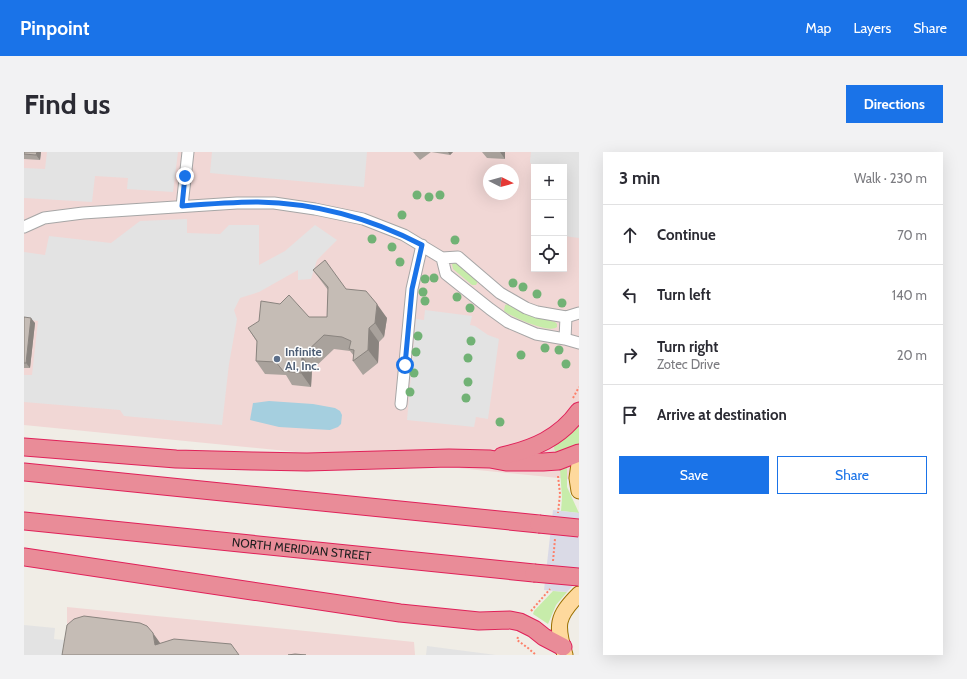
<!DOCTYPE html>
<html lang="en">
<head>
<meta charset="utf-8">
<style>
	body { margin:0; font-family:Cabin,sans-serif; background:#f2f2f3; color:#2b2b33 }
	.controls { position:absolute; right:12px; top:12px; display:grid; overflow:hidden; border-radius:0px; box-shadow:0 4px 16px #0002 }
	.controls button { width:36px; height:36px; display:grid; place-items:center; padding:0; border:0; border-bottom:1px solid #e1e1e2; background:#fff; color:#2b2b33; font:20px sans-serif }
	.compass { position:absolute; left:459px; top:12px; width:36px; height:36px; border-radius:50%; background:#fff; box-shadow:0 4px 16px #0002; rotate:96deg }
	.stop { position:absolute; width:12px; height:12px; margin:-9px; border:3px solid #1a73e8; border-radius:50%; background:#fff }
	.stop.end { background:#1a73e8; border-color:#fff; box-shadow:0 1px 4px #0008 }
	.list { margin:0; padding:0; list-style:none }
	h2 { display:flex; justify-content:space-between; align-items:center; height:52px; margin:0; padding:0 16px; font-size:17px }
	h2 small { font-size:13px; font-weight:400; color:#7c7c81 }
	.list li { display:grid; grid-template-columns:26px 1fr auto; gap:12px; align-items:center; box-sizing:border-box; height:60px; padding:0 16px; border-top:1px solid #e1e1e2 }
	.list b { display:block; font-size:15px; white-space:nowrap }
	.list p { margin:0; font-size:13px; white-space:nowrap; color:#7c7c81 }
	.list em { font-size:13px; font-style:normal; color:#7c7c81 }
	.actions { display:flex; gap:8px; padding:12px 16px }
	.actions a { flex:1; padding:9px 0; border:1px solid #1a73e8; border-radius:0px; text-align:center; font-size:14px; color:#1a73e8 }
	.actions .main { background:#1a73e8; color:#fff }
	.icon { flex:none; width:22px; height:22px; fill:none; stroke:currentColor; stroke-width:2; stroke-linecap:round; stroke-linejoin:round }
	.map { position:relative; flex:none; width:555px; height:503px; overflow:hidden; border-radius:0px }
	header { display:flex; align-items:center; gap:24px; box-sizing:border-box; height:56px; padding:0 20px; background:#1a73e8; color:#fff }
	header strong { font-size:19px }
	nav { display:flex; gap:22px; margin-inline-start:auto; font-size:14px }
	.intro { display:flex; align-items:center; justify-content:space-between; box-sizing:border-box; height:96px; padding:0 24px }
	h1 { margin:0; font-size:28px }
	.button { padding:10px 18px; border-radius:0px; background:#1a73e8; color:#fff; font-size:14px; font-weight:700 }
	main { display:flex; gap:24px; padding:0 24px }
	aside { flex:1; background:#fff; border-radius:0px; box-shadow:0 4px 16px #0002 }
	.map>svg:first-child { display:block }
	.commercial { fill:#f1d7d5; fill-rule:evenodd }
	.grass { fill:#c7ecaa }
	.parking { fill:#e3e3e3 }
	.plaza { fill:#dadae6 }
	.water { fill:#a5cfdf }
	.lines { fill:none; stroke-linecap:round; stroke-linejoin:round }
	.minor-casing { stroke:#a6a6a6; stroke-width:13 }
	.major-casing { stroke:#9b7000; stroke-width:17 }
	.highway-casing { stroke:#e02159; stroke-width:19 }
	.path { stroke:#fd806a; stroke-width:2; stroke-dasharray:2 2; stroke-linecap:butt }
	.minor { stroke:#fff; stroke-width:11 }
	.major { stroke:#fed99d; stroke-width:15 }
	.highway { stroke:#e98c98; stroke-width:17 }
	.highway-bridge-casing { stroke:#e02159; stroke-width:19; stroke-linecap:butt }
	.highway-bridge { stroke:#e98c98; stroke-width:17 }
	.tree { fill:#71b275 }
	.wall { fill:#a9a29c }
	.shaded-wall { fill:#8a847f }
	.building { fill:#c5bcb5; stroke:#8a847f }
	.route { stroke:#1a73e8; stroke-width:5 }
	.service-dot { fill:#5c6f8a; stroke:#fff; stroke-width:1.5 }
	.labels { text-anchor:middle; stroke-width:3; stroke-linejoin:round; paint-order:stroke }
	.service-label { font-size:12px; font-weight:bold; fill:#4e5e75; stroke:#fff; text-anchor:start }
	.street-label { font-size:12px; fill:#1f1f1f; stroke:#fff }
</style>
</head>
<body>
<header>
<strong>Pinpoint</strong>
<nav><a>Map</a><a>Layers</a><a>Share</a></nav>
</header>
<div class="intro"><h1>Find us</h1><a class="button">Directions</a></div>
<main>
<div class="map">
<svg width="555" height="503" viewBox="0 0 555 503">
	<rect width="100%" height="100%" fill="#f0ede6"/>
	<path class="commercial" d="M0,0h555v328l-555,-55zM510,15h30v102h-30zM465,18h24v24h-24z
		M43,455l347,35 1,13h-348z"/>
	<path class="grass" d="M432,110l22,19 -2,4h-4l-19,-16 -1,-5z
		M484,152l20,11 27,7 2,2v3c-8,7 -45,-10 -53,-16l1,-6z
		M555,269v24l-23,10 -3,-11z
		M543,315v20l12,26 -18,-2 1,-13 -2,-29z
		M529,439l14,1 -11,13 -8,19 -15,-10 1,-3z"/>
	<path class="parking" d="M23,0h131l-5,40 -46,-3 1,-11 -33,-2 -3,26 -68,-4v-30l21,1z
		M188,0h155l-3,35 -154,-14z
		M507,0h48v86l-15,-2v-69h-30v2l-4,-7z
		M163,67v14l33,1 9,-9h30v40l26,-14 30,-26 22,15 -20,20 -6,19 -13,1v-10l-39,22 -19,6 -6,12 3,9 -8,45 -7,61 -98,-9 -4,-6 -96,-8v-27h8l6,-54 -14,-2v-67l21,3 4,-19 62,7 29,-22z
		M401,158l47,6 -2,9 5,1 13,9 11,4 -11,80 -12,-2 -2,10 -67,-7 9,-101 8,1z
		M0,473l31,3 -1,11 10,1 -2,15h-38z
		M403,494l69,9h-70z"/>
	<path class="plaza" d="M529,358l26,3v66l-12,13 -23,-2z"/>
	<path class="water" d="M245,249l44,3 22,4 5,3 2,4 -1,9 -3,3 -8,3 -51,-3 -29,-7 3,-17z"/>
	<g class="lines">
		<g class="minor-casing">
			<path id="minor" d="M158,54l6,-54
				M0,75l20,-9 39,-5 154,-10h37l41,6 48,10 41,16 38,23 16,-1 42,36 26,15 11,4 29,5 13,-4
				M418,106l4,16 44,35 18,13 28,12 29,5 14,4
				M541,187l1,-22
				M377,252l11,-115 10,-44"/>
		</g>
		<g class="major-casing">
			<path id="major" d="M555,312l-2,14 2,13
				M541,503c-9,-30 -9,-38 14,-61"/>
		</g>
		<g class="highway-casing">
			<g id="highway">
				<path d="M0,295l152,12 77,2 54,1 142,-4 41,1 16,3h37l15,-1 21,-8"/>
				<path d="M478,304c31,-7 58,-18 77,-45"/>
				<path d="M0,320l515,52"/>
				<path id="s1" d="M0,369l510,52"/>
				<path d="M0,405l376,56 79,8 31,-1 10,2 14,7 10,8 19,10"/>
			</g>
		</g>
		<path class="path" d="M549,246l6,-11
			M534,324l2,18 -2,19
			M529,409l2,-22
			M507,459l19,-22
			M494,485l-1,3 11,8 8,7"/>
		<use href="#minor" class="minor"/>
		<use href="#major" class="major"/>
		<use href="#highway" class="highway"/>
		<g class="highway-bridge-casing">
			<path id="highway-bridge" d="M515,372l40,4
				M510,421l45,4"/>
		</g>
		<use href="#highway-bridge" class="highway-bridge"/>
	</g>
	<g class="tree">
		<circle cx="393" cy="43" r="4.5"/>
		<circle cx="416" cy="43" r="4.5"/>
		<circle cx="405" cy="45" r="4.5"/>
		<circle cx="378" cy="63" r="4.5"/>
		<circle cx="348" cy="87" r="4.5"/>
		<circle cx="431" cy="88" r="4.5"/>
		<circle cx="368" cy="95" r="4.5"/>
		<circle cx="376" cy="110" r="4.5"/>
		<circle cx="410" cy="126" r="4.5"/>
		<circle cx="401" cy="127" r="4.5"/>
		<circle cx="489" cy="131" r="4.5"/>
		<circle cx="499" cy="135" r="4.5"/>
		<circle cx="399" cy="140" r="4.5"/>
		<circle cx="513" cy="142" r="4.5"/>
		<circle cx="433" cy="145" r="4.5"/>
		<circle cx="401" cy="149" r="4.5"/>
		<circle cx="538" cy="151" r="4.5"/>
		<circle cx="446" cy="156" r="4.5"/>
		<circle cx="394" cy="184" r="4.5"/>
		<circle cx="447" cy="189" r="4.5"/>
		<circle cx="521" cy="196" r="4.5"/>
		<circle cx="535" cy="198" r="4.5"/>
		<circle cx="392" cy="200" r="4.5"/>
		<circle cx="497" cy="203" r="4.5"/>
		<circle cx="444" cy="206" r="4.5"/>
		<circle cx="542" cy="212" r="4.5"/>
		<circle cx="390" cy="221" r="4.5"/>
		<circle cx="444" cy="230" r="4.5"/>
		<circle cx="386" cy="240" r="4.5"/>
		<circle cx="442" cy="246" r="4.5"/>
		<circle cx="476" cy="270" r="4.5"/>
	</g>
	<path class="wall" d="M0,0h17l-1,8 -16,-1z
		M389,0h40l-3,3 -19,-3 -11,8z
		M458,0h23v7l-18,-1z
		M289,118l33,19 41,29 -3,19 -5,5 -1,21 -15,12 -10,-14 1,-5 -4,-5 -16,-2 -22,21 -1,17 -19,-2 -6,-10 -21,-1 -9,-13 1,-19 -9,-14 79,-11 1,-27z
		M0,165l11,6 -5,45h-6z"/>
	<path class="shaded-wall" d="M13,0h4l-1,8 -4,-5z
		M424,0h5l-3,3z
		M476,0h5v7z
		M353,152l10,14 -3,19 -9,-14z
		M7,166l4,5 -5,45 -4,-5z
		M345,176l10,14 -1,21 -10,-13z
		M278,204l10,14 -1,17 -10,-14z
		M129,481l10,14 -8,-2z"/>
	<path class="building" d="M0,0h13l-1,3 -12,-1z
		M301,108l21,29 20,2 11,13 -2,19 -6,5 -1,22 -15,11 1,-11 -5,-1 2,-8 -9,-4 -18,-2 -22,21 -1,17 -18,-2 -7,-9 -20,-1 1,-20 -9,-13 11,-7 2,-20 19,3 9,-9 20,22h18l1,-30 -15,-17z
		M0,165l7,1 -5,45h-2z
		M60,464l56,7 7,3 6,7 2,12 19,-6 57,5 8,11h-177l5,-30 7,-6z
		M271,502l11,1h-18z"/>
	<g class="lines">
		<path class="route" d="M161,24l-3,30c25,-2 51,-4 76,-4 57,1 114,17 164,43l-10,44 -7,76"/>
	</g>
	<circle class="service-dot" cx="253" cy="207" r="4"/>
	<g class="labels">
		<g class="service-label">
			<text x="261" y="204">Infinite<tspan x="261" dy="14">AI, Inc.</tspan></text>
		</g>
		<g class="street-label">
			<text dy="4" stroke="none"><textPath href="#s1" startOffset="279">NORTH MERIDIAN STREET</textPath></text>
		</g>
	</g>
</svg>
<div class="controls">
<button>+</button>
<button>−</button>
<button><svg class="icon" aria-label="locate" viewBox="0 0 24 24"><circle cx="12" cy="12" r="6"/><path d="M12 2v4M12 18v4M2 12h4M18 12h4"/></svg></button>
</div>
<svg class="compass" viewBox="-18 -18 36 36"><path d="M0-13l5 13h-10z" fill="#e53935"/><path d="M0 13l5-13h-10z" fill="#7c7c81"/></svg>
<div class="stop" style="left:381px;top:213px"></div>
<div class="stop end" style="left:161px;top:24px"></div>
</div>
<aside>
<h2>3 min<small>Walk · 230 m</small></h2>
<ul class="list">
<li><svg class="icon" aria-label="ahead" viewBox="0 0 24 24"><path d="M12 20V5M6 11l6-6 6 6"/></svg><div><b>Continue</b></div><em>70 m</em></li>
<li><svg class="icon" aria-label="left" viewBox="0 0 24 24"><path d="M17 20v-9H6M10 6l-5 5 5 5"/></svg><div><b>Turn left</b></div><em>140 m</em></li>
<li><svg class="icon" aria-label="right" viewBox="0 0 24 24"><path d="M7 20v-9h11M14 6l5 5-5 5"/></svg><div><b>Turn right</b><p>Zotec Drive</p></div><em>20 m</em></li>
<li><svg class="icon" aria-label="arrive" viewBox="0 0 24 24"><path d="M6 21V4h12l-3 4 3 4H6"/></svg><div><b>Arrive at destination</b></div></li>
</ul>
<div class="actions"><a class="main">Save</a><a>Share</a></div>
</aside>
</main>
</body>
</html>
